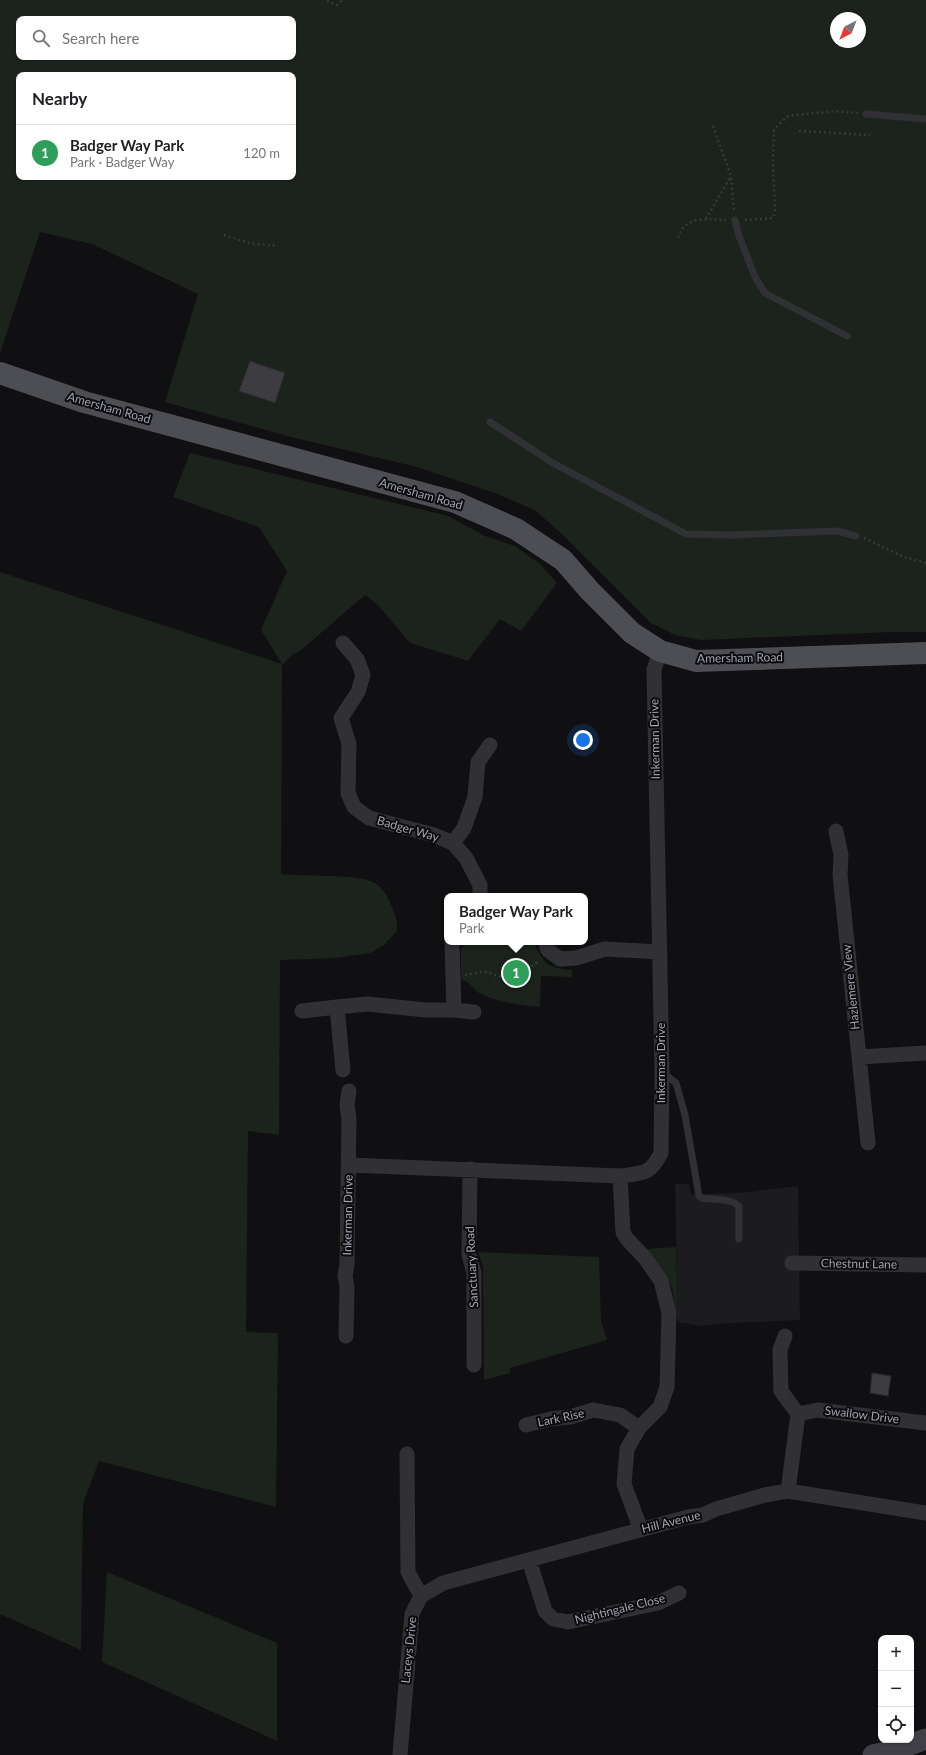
<!DOCTYPE html>
<html lang="en">
<head>
<meta charset="utf-8">
<style>
	body { margin:0; font-family:Lato,sans-serif; background:#f6f6f6; color:#202124 }
	.controls { position:absolute; right:12px; bottom:12px; display:grid; overflow:hidden; border-radius:8px; box-shadow:0 1px 3px #0004 }
	.controls button { width:36px; height:36px; display:grid; place-items:center; padding:0; border:0; border-bottom:1px solid #e0e0e0; background:#fff; color:#202124; font:20px sans-serif }
	.compass { position:absolute; left:830px; top:12px; width:36px; height:36px; border-radius:50%; background:#fff; box-shadow:0 1px 3px #0004; rotate:222deg }
	.you { position:absolute; left:583px; top:740px; width:14px; height:14px; margin:-10px; border:3px solid #fff; border-radius:50%; background:#1a73e8; box-shadow:0 0 0 6px #1a73e833 }
	.badge { display:grid; place-items:center; width:26px; height:26px; border-radius:50%; background:#7a6929; color:#fff; font-size:13px; font-weight:700 }
	.pin { position:absolute; translate:-50% -50%; border:2px solid #fff; box-shadow:0 1px 4px #0006 }
	.popup { position:absolute; left:444px; top:893px; width:144px; height:52px; box-sizing:border-box; display:grid; place-content:center; border-radius:8px; background:#fff; filter:drop-shadow(0 1px 3px #0005); font-size:13px; white-space:nowrap; color:#757577 }
	.popup b { font-size:15px; color:#202124 }
	.popup::after { content:''; position:absolute; left:50%; top:100%; margin-left:-8px; border:8px solid transparent; border-top-color:#fff }
	.list { margin:0; padding:0; list-style:none }
	h2 { display:flex; justify-content:space-between; align-items:center; height:52px; margin:0; padding:0 16px; font-size:17px }
	h2 small { font-size:13px; font-weight:400; color:#757577 }
	.list li { display:grid; grid-template-columns:26px 1fr auto; gap:12px; align-items:center; box-sizing:border-box; height:56px; padding:0 16px; border-top:1px solid #e0e0e0 }
	.list b { display:block; font-size:15px; white-space:nowrap }
	.list p { margin:0; font-size:13px; white-space:nowrap; color:#757577 }
	.list em { font-size:13px; font-style:normal; color:#757577 }
	.icon { flex:none; width:22px; height:22px; fill:none; stroke:currentColor; stroke-width:2; stroke-linecap:round; stroke-linejoin:round }
	.map { position:relative; flex:none; width:926px; height:1755px; overflow:hidden }
	.search { position:absolute; background:#fff; box-shadow:0 1px 3px #0004; left:16px; top:16px; width:280px; height:44px; display:flex; align-items:center; gap:10px; box-sizing:border-box; padding:0 14px; border-radius:8px; color:#757577; font-size:15px }
	.panel { position:absolute; background:#fff; box-shadow:0 1px 3px #0004; left:16px; top:72px; width:280px; height:108px; border-radius:8px }
	.map>svg:first-child { display:block }
	.built { fill:#1c1b1e }
	.green { fill:#1c231d; fill-rule:evenodd }
	.building { fill:#3c3c41; stroke:#2a292d }
	.lines { fill:none; stroke-linecap:round; stroke-linejoin:round }
	.path { stroke:#37383c; stroke-width:2.5; stroke-dasharray:2 3; stroke-linecap:butt }
	.lane { stroke:#313135; stroke-width:7 }
	.street { stroke:#313135; stroke-width:15 }
	.secondary { stroke:#3f3f45; stroke-width:21 }
	.primary { stroke:#4d4d54; stroke-width:22 }
	.labels { text-anchor:middle; stroke-width:4; stroke-linejoin:round; paint-order:stroke }
	.street-label { font-size:12px; fill:#a1a4b1; stroke:#0b0a0c }
</style>
</head>
<body>
<div class="map">
<svg width="926" height="1755" viewBox="0 0 926 1755">
	<rect width="100%" height="100%" fill="#100f11"/>
	<path class="built" d="M675,1184h14l2,11 60,-3 47,-6 2,134 -70,3 -29,3 -23,-4z"/>
	<path class="green" d="M0,0h926v632h-35l-190,8 -26,-5 -24,-12 -86,-86 -29,-26 -38,-17 -81,-27 -126,-30 -126,-35 33,-108 -106,-50 -52,-12 -40,121zM836,18h24v24h-24zM19,19h274v38h-274zM19,75h274v102h-274z
		M190,453l258,63 37,20 30,10 25,18 17,19 -36,48 -21,-12 -32,42 -58,-18 -33,-39 -12,-9 -65,56 -7,3 -11,11 -1,209c22,3 76,-1 94,9 7,4 13,14 16,22 4,9 7,16 6,26l-14,15 -13,7 -35,5 -55,2 -1,175 -31,-4 -2,201 32,1 -2,174 -177,-46 -16,43 -2,146 -81,-36v-1042l282,92 -21,-34 26,-59 -28,-44 -86,-30z
		M466,942h68c9,22 14,26 38,28v7l-31,-1 -1,31c-20,-2 -40,-4 -59,-13 -8,-4 -11,-13 -20,-14v-31z
		M676,1247l2,75 -6,-34 -14,-24 -12,-15z
		M478,1252l121,5 2,63 6,20 -97,28v5l-26,7 -1,-114z
		M107,1572l170,71v98l-175,-79z"/>
	<path class="building" d="M250,361l35,12 -10,30 -36,-12z
		M872,1373l19,3 -3,20 -18,-3z"/>
	<g class="lines">
		<path class="path" d="M327,1l10,4 5,-5
			M713,126l18,50 3,36
			M799,131l71,4
			M706,219l25,-43
			M745,220l28,-2 2,-6 -2,-50 1,-32 4,-5 10,-9 47,-5 23,2
			M224,235l25,8 29,3
			M678,238c7,-23 29,-19 48,-18
			M864,538l40,19 22,6
			M465,975c7,-1 15,-4 22,-3 5,1 10,5 15,5 14,2 27,-9 37,-16"/>
		<path class="lane" d="M866,114l60,5
			M735,220l4,16 16,41 10,16 82,43
			M490,422l63,41 133,71 46,1 105,-4 19,5
			M662,1072l14,11 9,32 14,81 3,2c10,2 31,0 37,9v32"/>
		<path class="street" d="M343,643l14,16 6,16 -5,17 -17,26 8,26 -1,49 6,14 15,11 65,17 19,8 13,15 14,27v11
			M836,831l5,24 -1,20 28,268
			M453,843l11,-15 11,-31 3,-35 12,-17
			M545,942l3,8 12,9 16,-1 29,-9 55,3
			M454,1010l20,2
			M302,1011l35,-4
			M859,1057l67,-4
			M343,1070l-6,-63 30,-3 59,6h28l-2,-68
			M349,1165l271,11c23,-3 30,-1 41,-23l1,-81 -8,-402 6,-19
			M470,1169l-1,86 5,18v92
			M620,1176l3,56 4,7 18,19 16,23 8,32 -2,74 -7,20 -21,21 -12,21 -3,35 17,46
			M792,1263l134,2
			M346,1336l1,-49 -2,-12 2,-10 2,-146 -2,-14 2,-14
			M785,1336l-5,14 1,41 17,23 -10,77
			M798,1414l20,-4 108,13
			M526,1425l25,-6 19,-2 23,-7 27,5 19,13
			M529,1560l16,51 8,8 15,3 90,-19 21,-10
			M421,1596l22,-13 245,-66 15,-2 13,-6 49,-14 23,-4 138,22
			M400,1755l12,-141 9,-18 -13,-24 -1,-118"/>
		<path class="secondary" d="M873,1755l25,-6 28,-10"/>
		<path class="primary" d="M0,373l84,29 371,100 61,27 47,31 27,31 42,42 28,18 36,10 230,-8"/>
	</g>
	<g class="labels">
		<g class="street-label">
			<text transform="translate(109 408) rotate(16)" y="4">Amersham Road</text>
			<text transform="translate(421 494) rotate(16)" y="4">Amersham Road</text>
			<text transform="translate(740 658) rotate(-1)" y="4">Amersham Road</text>
			<text transform="translate(655 739) rotate(-91)" y="4">Inkerman Drive</text>
			<text transform="translate(408 829) rotate(16)" y="4">Badger Way</text>
			<text transform="translate(851 987) rotate(-96)" y="4">Hazlemere View</text>
			<text transform="translate(661 1063) rotate(-90)" y="4">Inkerman Drive</text>
			<text transform="translate(348 1215) rotate(-89)" y="4">Inkerman Drive</text>
			<text transform="translate(859 1264) rotate(1)" y="4">Chestnut Lane</text>
			<text transform="translate(472 1267) rotate(-93)" y="4">Sanctuary Road</text>
			<text transform="translate(862 1415) rotate(7)" y="4">Swallow Drive</text>
			<text transform="translate(561 1418) rotate(-12)" y="4">Lark Rise</text>
			<text transform="translate(671 1522) rotate(-14)" y="4">Hill Avenue</text>
			<text transform="translate(620 1609) rotate(-14)" y="4">Nightingale Close</text>
			<text transform="translate(409 1650) rotate(-84)" y="4">Laceys Drive</text>
		</g>
	</g>
</svg>
<div class="controls">
<button>+</button>
<button>−</button>
<button><svg class="icon" aria-label="locate" viewBox="0 0 24 24"><circle cx="12" cy="12" r="6"/><path d="M12 2v4M12 18v4M2 12h4M18 12h4"/></svg></button>
</div>
<svg class="compass" viewBox="-18 -18 36 36"><path d="M0-13l5 13h-10z" fill="#e53935"/><path d="M0 13l5-13h-10z" fill="#757577"/></svg>
<div class="you"></div>
<div class="pin badge" style="left:516px;top:973px;background:#2e9e5b">1</div>
<div class="popup"><b>Badger Way Park</b>Park</div>
<div class="search"><svg class="icon" aria-label="search" viewBox="0 0 24 24"><circle cx="10" cy="10" r="6"/><path d="M15 15l6 6"/></svg>Search here</div>
<section class="panel">
<h2>Nearby<small></small></h2>
<ul class="list">
<li><span class="badge" style="background:#2e9e5b">1</span><div><b>Badger Way Park</b><p>Park · Badger Way</p></div><em>120 m</em></li>
</ul>
</section>
</div>
</body>
</html>
